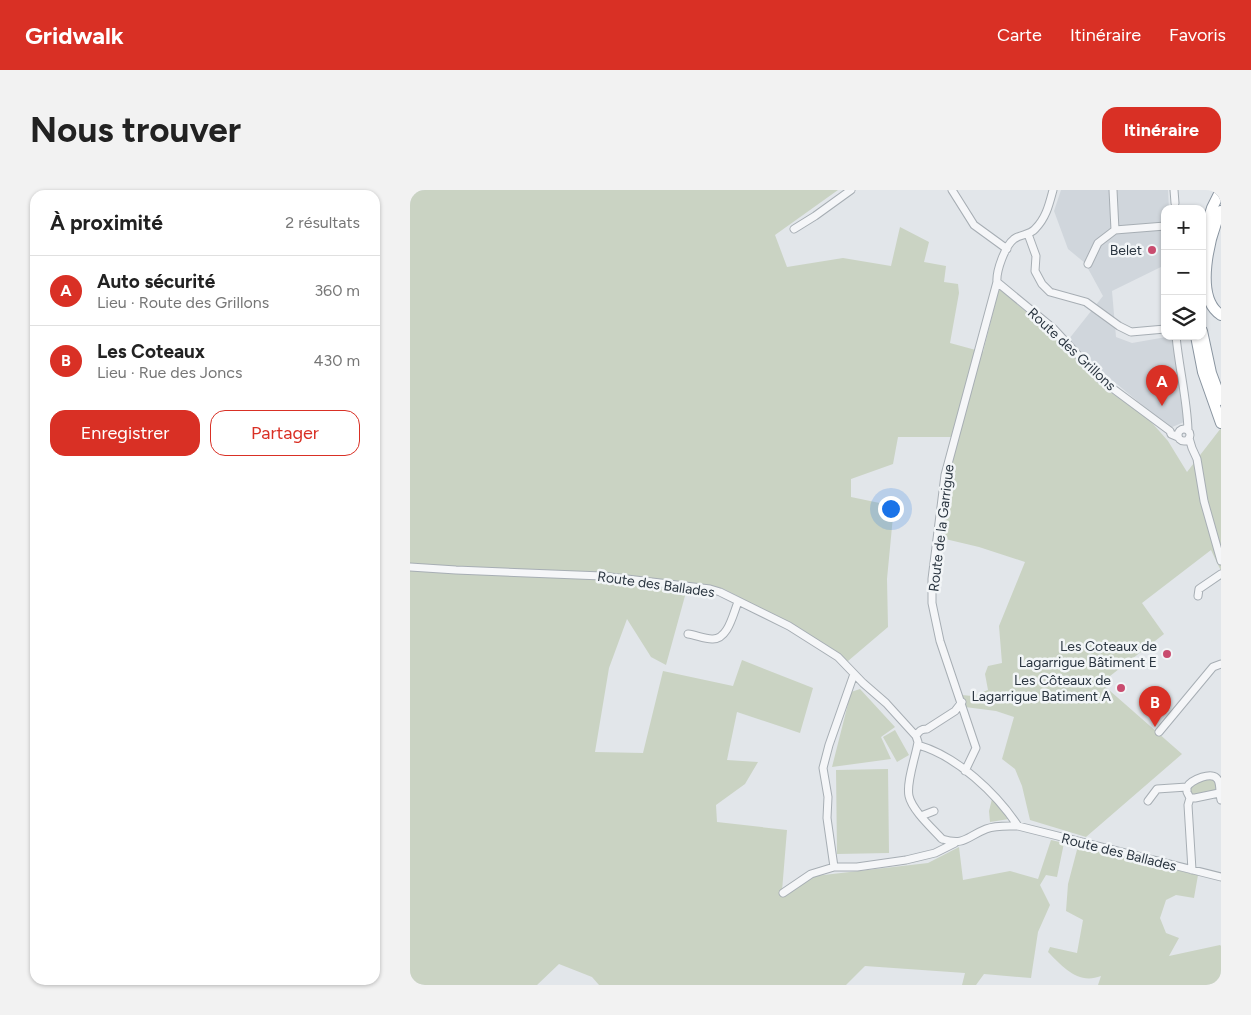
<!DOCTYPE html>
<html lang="fr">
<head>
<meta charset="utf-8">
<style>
	body { margin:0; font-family:Figtree,sans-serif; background:#f2f2f2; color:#222 }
	.controls { position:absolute; right:15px; top:15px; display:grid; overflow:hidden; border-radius:10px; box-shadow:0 1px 4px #0004 }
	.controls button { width:45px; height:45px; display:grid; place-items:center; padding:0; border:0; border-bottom:1px solid #e0e0e0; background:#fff; color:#222; font:25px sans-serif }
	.you { position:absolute; left:480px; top:318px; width:18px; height:18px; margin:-12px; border:4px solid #fff; border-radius:50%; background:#1a73e8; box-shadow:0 0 0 8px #1a73e833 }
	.badge { display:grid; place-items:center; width:32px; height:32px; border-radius:50%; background:#d93025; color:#fff; font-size:16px; font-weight:700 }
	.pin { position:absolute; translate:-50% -41px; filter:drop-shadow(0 1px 2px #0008) }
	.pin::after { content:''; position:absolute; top:26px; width:18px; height:15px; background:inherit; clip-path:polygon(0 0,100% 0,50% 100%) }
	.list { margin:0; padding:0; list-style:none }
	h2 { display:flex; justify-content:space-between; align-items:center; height:65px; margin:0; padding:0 20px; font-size:21px }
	h2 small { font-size:16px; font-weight:400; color:#767676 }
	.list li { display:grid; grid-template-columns:32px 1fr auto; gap:15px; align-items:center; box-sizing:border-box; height:70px; padding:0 20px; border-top:1px solid #e0e0e0 }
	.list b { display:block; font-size:19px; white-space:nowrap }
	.list p { margin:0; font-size:16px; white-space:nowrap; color:#767676 }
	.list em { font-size:16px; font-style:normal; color:#767676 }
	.actions { display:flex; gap:10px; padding:15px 20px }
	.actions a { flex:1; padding:11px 0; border:1px solid #d93025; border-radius:15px; text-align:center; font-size:18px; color:#d93025 }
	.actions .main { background:#d93025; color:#fff }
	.icon { flex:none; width:28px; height:28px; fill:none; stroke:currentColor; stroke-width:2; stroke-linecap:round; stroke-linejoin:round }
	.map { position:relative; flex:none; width:811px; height:795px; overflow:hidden; border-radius:15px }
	header { display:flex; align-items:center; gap:30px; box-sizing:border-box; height:70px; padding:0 25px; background:#d93025; color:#fff }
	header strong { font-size:24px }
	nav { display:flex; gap:28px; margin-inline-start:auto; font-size:18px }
	.intro { display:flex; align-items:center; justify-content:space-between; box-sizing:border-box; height:120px; padding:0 30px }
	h1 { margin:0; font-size:35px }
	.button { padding:12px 22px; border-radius:15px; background:#d93025; color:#fff; font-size:18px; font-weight:700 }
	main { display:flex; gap:30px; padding:0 30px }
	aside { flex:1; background:#fff; border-radius:15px; box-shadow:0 1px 4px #0004 }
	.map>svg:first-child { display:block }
	.built { fill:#d0d6dc }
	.green { fill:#cad3c3 }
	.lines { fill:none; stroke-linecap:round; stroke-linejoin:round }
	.minor-casing { stroke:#a7aeb4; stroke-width:9 }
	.highway-casing { stroke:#8a95a0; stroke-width:12 }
	.minor { stroke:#f5f6f8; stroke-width:7 }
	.highway { stroke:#fff; stroke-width:10 }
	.poi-dot { fill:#c94c6f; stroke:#f2f5f7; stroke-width:2 }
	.labels { text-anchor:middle; stroke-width:5; stroke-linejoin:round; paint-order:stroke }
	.poi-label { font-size:14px; fill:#2b3641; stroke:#f2f5f7; text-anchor:end }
	.street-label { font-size:14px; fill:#2b3641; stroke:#f2f5f7 }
</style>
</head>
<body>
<header>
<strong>Gridwalk</strong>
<nav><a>Carte</a><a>Itinéraire</a><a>Favoris</a></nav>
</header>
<div class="intro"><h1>Nous trouver</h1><a class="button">Itinéraire</a></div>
<main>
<aside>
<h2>À proximité<small>2 résultats</small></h2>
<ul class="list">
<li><span class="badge">A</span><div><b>Auto sécurité</b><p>Lieu · Route des Grillons</p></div><em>360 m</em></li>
<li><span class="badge">B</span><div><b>Les Coteaux</b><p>Lieu · Rue des Joncs</p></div><em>430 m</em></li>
</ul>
<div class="actions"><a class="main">Enregistrer</a><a>Partager</a></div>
</aside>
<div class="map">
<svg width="811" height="795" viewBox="0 0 811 795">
	<rect width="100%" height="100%" fill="#e2e6ea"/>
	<path class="built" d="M651,0h107l1,19h-4v56l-53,26 4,46 16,6 40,-7 12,86 -14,6 -93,-77 -8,-12 34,-43 -18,-33 -17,-14 -14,-38z"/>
	<path class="green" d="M0,0h428l-63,45 12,32 56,-9 48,8 9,-39 29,15 -5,20 22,4 -2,16 14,2 1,9 -9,50 33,9 16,-63 54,45 54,56 39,26 22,25 19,31 34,-44v143l-10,-21 -69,53 22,31 -63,49 81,71 -96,83 -56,-17 -8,-34 -7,-17 -13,-10 12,-42 -18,-6 -31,-4 -3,-12 10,1 16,-6 -3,-16 3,-8 14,-3 -3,-37 26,-64 -46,-15 -38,-9 3,-61 8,-40h-54l-5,27 -42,15v18l43,9 -7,73 1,48 -40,34 -45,-31 -79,-41 -36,-4 -22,80 -15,-8 -24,-38 -18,49 -14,84 48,1 20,-82 70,15 9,-26 71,28 -13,45 -63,-21 -10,48 31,2 -13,22 -29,21 1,17 70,8 -5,61 33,-15 113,-13 31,-16 4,33 47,-9 28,8 13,-39 13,3 -7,34 -11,-2 -6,10 10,20 -12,27 -7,46 -47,-4 -8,11h-14l3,-12 -100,-7 -19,19h-247l-7,-8 -33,-13 -22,21h-127z
		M450,499l35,38 -14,10 10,22 -59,8 19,-75z
		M485,540l14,25 -12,7 -14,-25z
		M478,579l1,84 -52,1 -1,-84z
		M800,588l6,3v10l-20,4 -5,-1 -1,-4 1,-7z
		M582,609l17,20 -19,3 -1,-11z
		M668,656l120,29 -4,23 -18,-3 -10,5 -6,18 6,15 13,5 -10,18 51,-11 1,1v39h-123l3,-9c-23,9 -38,-9 -53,-24l2,-5 27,6 6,-33 -17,-9 2,-27z"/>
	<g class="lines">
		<g class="minor-casing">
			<path id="minor" d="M542,0l22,35 33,24
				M643,0c-4,15 -7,28 -18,39 -5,6 -14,5 -21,10 -9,7 -18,32 -17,43l57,47 46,50 70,52 1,3 7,3
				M703,0l2,40 50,-4
				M764,0l1,13
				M384,39l21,-13 36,-26
				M618,44l8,22 -1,15 7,13 8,8 36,10 33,24 12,6 34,-3
				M678,74l10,-21 17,-13
				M766,146c3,32 11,63 12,94
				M768 245a6 6 0 1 1 12 0a6 6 0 1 1-12 0Z
				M779,248l3,10 5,11 7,42 17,60
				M0,377l46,3 146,6 108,13 10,3 69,34 49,31 25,26 23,20 30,33 2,6c-2,14 -12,40 -9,54 3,14 23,32 33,43
				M788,406l1,-7 22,-15
				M278,444c8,1 16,5 24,5 16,1 21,-25 26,-37
				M749,542l54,-65 8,-3
				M506,546c3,-5 5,-7 11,-7l28,-18 7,-9
				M508,555c39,11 78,48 100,81
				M555,581l11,-23 -36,-107 -8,-38v-24l13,-104 52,-193
				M780,608h5l24,-5
				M738,611l9,-12 30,-2
				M511,626l13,-5
				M532,649c23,7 24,-2 44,-10 10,-4 21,-3 32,-3l203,51
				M424,677l-7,-49 1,-21 -5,-29 6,-23 25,-71
				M782,680l-4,-65 2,-7 -3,-6v-5c4,-7 26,-17 31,-7 3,6 1,13 3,20
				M373,703l28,-19 23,-7h23l49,-7 29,-7 20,-10"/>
		</g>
		<g class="highway-casing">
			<path id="highway" d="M811,21c-11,24 -28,86 0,104
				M792,49l10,-31 9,-18
				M792,141l9,42 10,27
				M786,146l7,36 18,51"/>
		</g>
		<use href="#minor" class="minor"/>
		<use href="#highway" class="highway"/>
	</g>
	<g class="poi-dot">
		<circle cx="742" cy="60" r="5"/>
		<circle cx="757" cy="464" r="5"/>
		<circle cx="711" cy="498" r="5"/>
	</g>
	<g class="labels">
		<g class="poi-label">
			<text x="732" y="65">Belet</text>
			<text x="747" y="461">Les Coteaux de<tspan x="747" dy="16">Lagarrigue Bâtiment E</tspan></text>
			<text x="701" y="495">Les Côteaux de<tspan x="701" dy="16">Lagarrigue Batiment A</tspan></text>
		</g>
		<g class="street-label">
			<text transform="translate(662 159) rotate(43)" y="5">Route des Grillons</text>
			<text transform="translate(531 338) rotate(-83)" y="5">Route de la Garrigue</text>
			<text transform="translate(246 394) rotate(8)" y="5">Route des Ballades</text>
			<text transform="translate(709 662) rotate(14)" y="5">Route des Ballades</text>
		</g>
	</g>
</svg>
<div class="controls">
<button>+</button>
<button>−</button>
<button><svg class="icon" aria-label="layers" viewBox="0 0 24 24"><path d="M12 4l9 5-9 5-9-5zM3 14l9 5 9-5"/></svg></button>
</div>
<div class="you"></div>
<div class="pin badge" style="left:752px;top:216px">A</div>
<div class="pin badge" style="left:745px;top:537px">B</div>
</div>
</main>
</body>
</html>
